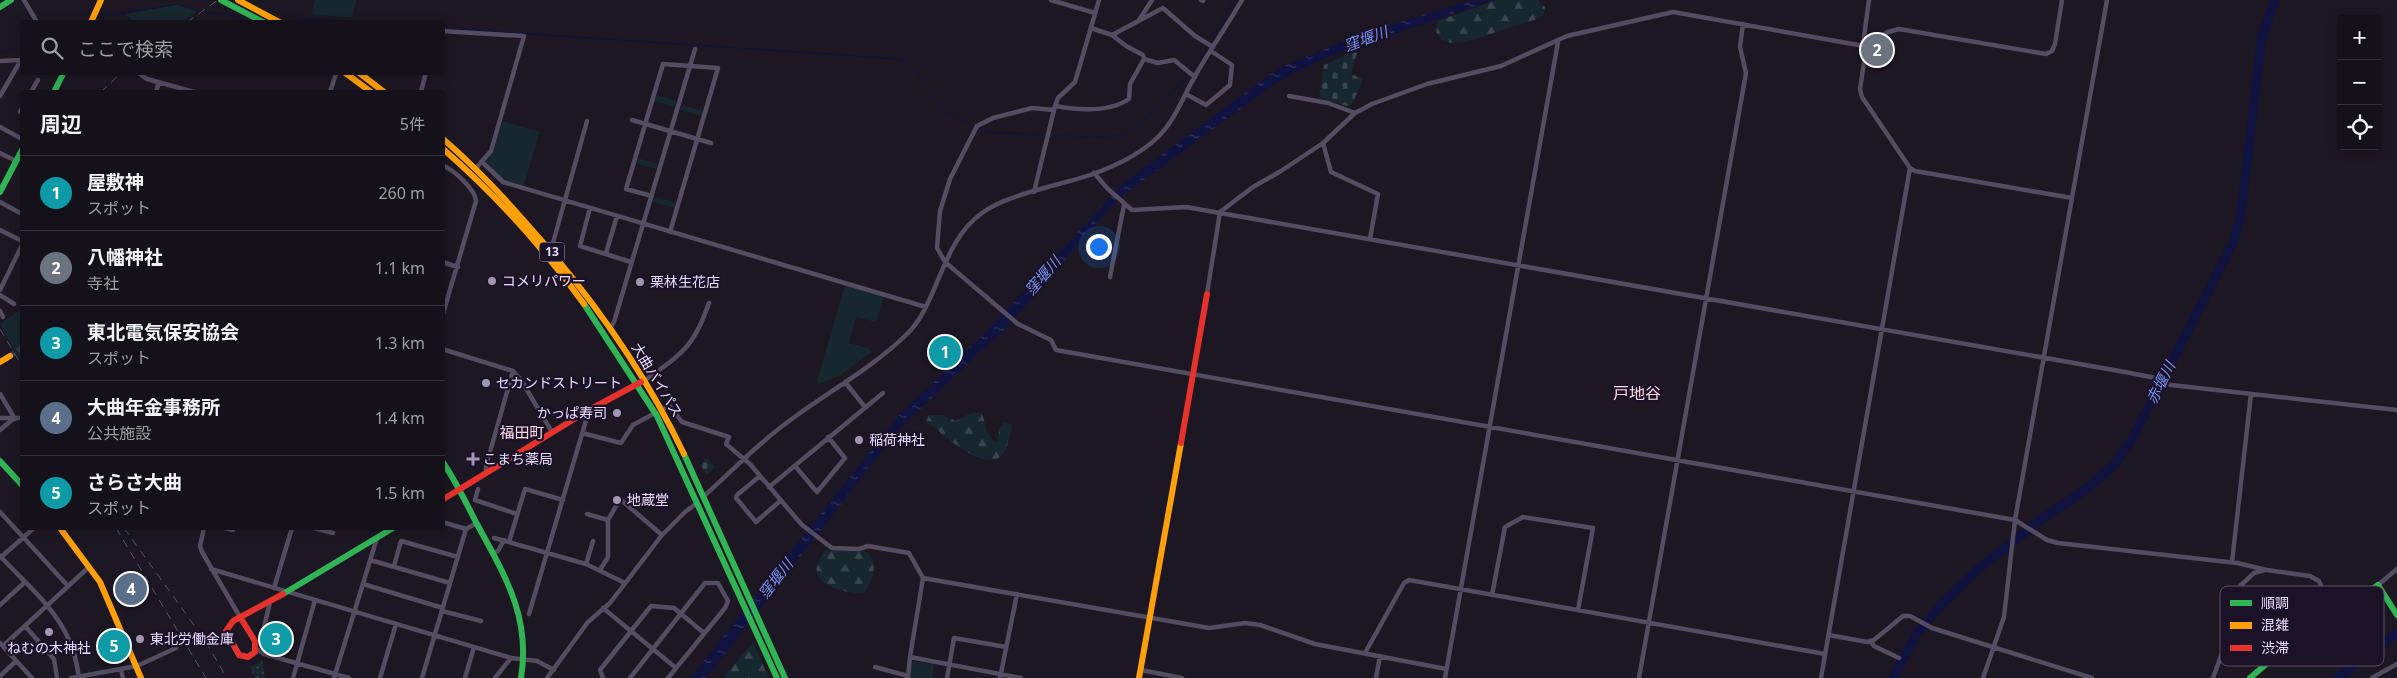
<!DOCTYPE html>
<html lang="ja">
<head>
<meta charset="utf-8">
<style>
	body { margin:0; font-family:"Noto Sans","Noto Sans JP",sans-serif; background:#1e1a23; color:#f1f3f6 }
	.controls { position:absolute; right:15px; top:15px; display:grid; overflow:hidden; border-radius:5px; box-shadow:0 2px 12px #0003 }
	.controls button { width:45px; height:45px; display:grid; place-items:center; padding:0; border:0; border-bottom:1px solid #343139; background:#15111a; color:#f1f3f6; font:25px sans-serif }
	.you { position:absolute; left:1098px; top:246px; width:18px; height:18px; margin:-12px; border:4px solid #fff; border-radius:50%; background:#1a73e8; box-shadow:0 0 0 8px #1a73e833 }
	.badge { display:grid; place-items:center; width:32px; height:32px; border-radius:50%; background:#a196b0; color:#fff; font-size:16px; font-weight:700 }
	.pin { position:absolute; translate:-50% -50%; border:2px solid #fff; box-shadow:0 1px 5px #0006 }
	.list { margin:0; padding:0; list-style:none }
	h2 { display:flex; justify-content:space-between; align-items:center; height:65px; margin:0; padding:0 20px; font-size:21px }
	h2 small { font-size:16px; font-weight:400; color:#9d9da2 }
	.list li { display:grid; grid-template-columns:32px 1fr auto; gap:15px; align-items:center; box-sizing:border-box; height:75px; padding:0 20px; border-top:1px solid #343139 }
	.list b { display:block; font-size:19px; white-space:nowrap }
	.list p { margin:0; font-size:16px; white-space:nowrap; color:#9d9da2 }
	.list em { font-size:16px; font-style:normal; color:#9d9da2 }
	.icon { flex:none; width:28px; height:28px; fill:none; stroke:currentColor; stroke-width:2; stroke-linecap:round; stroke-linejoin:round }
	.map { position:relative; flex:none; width:2397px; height:678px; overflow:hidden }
	.search { position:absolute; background:#15111a; box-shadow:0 2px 12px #0003; left:20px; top:20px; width:425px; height:55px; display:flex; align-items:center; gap:12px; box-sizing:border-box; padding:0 18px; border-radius:5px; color:#9d9da2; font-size:19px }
	.panel { position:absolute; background:#15111a; box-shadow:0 2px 12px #0003; left:20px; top:90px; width:425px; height:440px; border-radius:5px }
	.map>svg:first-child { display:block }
	.grass { fill:#17272f }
	.forest { fill:url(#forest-firs) }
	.cemetery { fill:url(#cemetery-stones) }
	.park { fill:url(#park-dots) }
	.water { fill:url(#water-ripples) }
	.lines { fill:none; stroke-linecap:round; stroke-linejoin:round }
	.stream { stroke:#101340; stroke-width:1 }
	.river { stroke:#101340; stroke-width:9 }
	.secondary-tunnel { stroke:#3b3443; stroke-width:6; stroke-dasharray:6 3; stroke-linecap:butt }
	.street { stroke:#544d62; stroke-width:4.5 }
	.fast { stroke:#30b455; stroke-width:6 }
	.slow { stroke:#ff9f0a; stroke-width:6 }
	.jam { stroke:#e5322d; stroke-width:6 }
	.rail { stroke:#4f576c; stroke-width:1; stroke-dasharray:8 6; stroke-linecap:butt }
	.poi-dot { fill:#a196b0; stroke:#1c1227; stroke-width:2 }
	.labels { text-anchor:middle; stroke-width:4.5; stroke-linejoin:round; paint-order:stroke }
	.shield { fill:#1c1227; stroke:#ac9fbc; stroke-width:1 }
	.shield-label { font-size:12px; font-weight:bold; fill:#e9dbfc }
	.poi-label { font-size:14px; fill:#e9dbfc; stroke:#1c1227; text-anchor:start }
	.street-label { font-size:14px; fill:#e9dbfc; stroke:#1c1227 }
	.water-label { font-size:15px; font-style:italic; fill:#7291f3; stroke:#1c1227 }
	.neighbourhood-label { font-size:15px; fill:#fcdde8; stroke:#1c1227 }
	.quarter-label { font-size:16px; fill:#fcdde8; stroke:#1c1227 }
	.key { fill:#1c1227; stroke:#5a4e67; stroke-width:1 }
	.key-label { font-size:14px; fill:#e9dbfc }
</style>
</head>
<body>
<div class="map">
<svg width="2397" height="678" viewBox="0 0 2397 678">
	<defs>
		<pattern id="forest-firs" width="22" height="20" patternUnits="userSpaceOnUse" patternTransform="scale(1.25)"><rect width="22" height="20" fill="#17272f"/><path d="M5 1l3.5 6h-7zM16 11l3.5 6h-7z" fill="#39464e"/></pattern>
		<pattern id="cemetery-stones" width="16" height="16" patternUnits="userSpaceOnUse" patternTransform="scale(1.25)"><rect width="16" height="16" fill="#17272f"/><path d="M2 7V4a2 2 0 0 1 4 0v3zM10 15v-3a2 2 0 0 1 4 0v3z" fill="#39464e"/></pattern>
		<pattern id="park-dots" width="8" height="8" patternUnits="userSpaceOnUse" patternTransform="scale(1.25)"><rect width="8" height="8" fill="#17272f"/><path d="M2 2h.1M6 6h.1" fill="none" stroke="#39464e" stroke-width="1.8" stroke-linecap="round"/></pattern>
		<pattern id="water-ripples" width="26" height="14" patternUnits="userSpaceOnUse" patternTransform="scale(1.25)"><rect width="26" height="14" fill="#101340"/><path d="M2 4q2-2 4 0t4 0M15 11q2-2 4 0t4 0" fill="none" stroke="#33355c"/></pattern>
	</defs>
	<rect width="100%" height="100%" fill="#1c1722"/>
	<path class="grass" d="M315,0h42l-6,17 -40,-2z
		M176,5l22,6 -16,11h-49l-7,-8z
		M655,95l22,6 -2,6 -21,-6z
		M682,105l21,6 -1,5 -22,-6z
		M502,121l38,11 -17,55 -19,-6 -20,-18 10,-13z
		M637,158l21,6 -1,5 -22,-6z
		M655,197l21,6 -1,5 -22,-6z
		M845,285l39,12 -8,25 -20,-5 -7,26 19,5 4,4 -31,23 -25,10z
		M22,308v56l-22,-40z
		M914,661l20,4 -2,13h-22l1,-14z"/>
	<path class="forest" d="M1497,0h41l7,7 -1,7 -4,4 -74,24 -15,1 -9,-3 -6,-8 2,-11z
		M971,413h11l5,19 7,9h3l3,-14 4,-5 7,2 1,4c-3,7 -4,20 -9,26 -18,22 -62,-22 -77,-33l3,-6h13l14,6z
		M825,550c9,1 34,-1 39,1 17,8 8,32 0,42 -11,1 -17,-1 -27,-4 -24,-9 -25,-19 -12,-39z
		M753,642l16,36h-46z"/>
	<path class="cemetery" d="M1358,50l-7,24 12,5 -12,28 -32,-9 5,-33z
		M707,458l8,9 -8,8 -7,-10z"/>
	<path class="park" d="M262,660l3,18h-10l-5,-11z"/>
	<path class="water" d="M1494,0l-169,58 -29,14 -26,15 -149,110 -32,34 -78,92 -112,106 -181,234 -12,15h-16l210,-264 83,-79 140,-152 156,-115 65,-27 52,-18 73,-22z"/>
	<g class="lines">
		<path class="stream" d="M98,17l80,-13 28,9 22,1 18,8
			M80,22l8,-2
			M290,22l8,-4 66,4
			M442,28l458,31 13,9 32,43 29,16
			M1210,43l24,-43
			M0,54l22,-9
			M1192,71l16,-24
			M381,75l1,-3
			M978,128l8,4 58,3
			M1053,135c19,1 51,4 69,-1 19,-6 53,-43 65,-59"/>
		<path class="river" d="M1893,678l23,-43 23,-28 37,-36 67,-53 38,-25 32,-27 18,-25 102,-198 8,-30 21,-177 13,-36
			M2337,678l60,-45"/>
		<path class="secondary-tunnel" d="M10,356l12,-8"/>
		<path class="street" d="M24,0l13,22
			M1051,0l44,13
			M1201,0l2,1
			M1869,0l-5,37 1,19 -5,33 2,8 48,71 5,3 157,27
			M1139,20l13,-20
			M442,31l82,5 -33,115 -15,17
			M1112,35l51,-27 32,28 18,11
			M1144,59l14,4 16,-3 21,17
			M0,61l21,-1
			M137,72l10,7 47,13
			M31,92l7,-12
			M156,92l3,-10
			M330,92l6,-18
			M421,92l5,-20
			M1186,94l20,11 24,-20 2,-20 -21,-14
			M0,96l21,-36
			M1289,96l39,7 27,10
			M1055,106c23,4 54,7 74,-7l1,-15 14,-25 -1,-4 -17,-9 -14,-11 -21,-7
			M1054,110l-22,-2 -39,10 -16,8 -27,53 -10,32 -3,37 8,14 73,62 33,16 5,10 959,170 32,20 11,3 179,20 30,7 43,6 9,5 15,37
			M20,112l2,-4
			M632,120l79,23
			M0,127l22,12
			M1323,143l8,29 47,22 -8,45
			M0,153l16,8
			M482,162l21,20 423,125
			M442,165c12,5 33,24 34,36l-34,116
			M1094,173l14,16 24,21 54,-3 939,165 31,6 15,7 226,25
			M1034,192l21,-86 3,-8 17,-16 24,-82
			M652,196l-26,-7 37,-125 55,4 -48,164
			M0,202l22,12
			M590,208l-10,38 51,16
			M0,230l22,11
			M551,250l36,-129
			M606,253l11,-37
			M442,262l16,5
			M1110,277l14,-72
			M0,290l22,-45
			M1207,294l13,-82 33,-25 28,-16 42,-28 32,-30 17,-9 55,-20 74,-18 66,-30 106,-24 191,34 24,-14 11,-3 147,25 6,-3 3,-7 7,-44
			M0,295l14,9
			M0,311l3,6
			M610,328l4,-6 81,-273
			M442,349l71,22 8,9 31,52
			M644,381c38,-28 49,-32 65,-78
			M845,382l20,25
			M0,394l15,25
			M662,410l7,-5 13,17 47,15 -3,7 24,20 52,61 30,23 27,1 9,-3 41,7 14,25 -13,79 -2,21
			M0,418h22
			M0,430l12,-10
			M582,433l39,10 12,-18 22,-12
			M795,466l22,26 28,-34 -17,-21
			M486,473v-7l27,-95
			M760,476l-23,19 -1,3 20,24 24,-21
			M769,487l114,-94
			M478,489l-3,11 42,14
			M704,496c30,-27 59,-57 92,-80 37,-27 77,-49 110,-81 33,-31 34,-92 76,-122 25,-19 80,-28 111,-39 22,-8 49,-21 66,-38 16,-16 24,-39 35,-58 15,-27 33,-52 48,-78
			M0,512l68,74
			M587,514l21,6
			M442,522l24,7 11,-6
			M204,528l-4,18 2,6 38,65
			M225,528l8,2
			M314,528l19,5
			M494,538l92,26 39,19
			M509,542l16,-53 38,11
			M493,553l5,-2 6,-11
			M0,556c24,26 55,51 69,84 6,12 8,25 10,38
			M0,558l34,-30
			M370,560l80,23
			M2232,562l19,-168
			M586,564l7,-23
			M394,566l7,-25 57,16
			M211,569l300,89 26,3 17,9
			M600,570l8,-13v-37l12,-21 42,36
			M923,578l286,50 36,-5 15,2 55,19 131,25
			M363,584l80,24
			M2378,585l19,-16
			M274,588l18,-60
			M1492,595l13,-68 18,-10 70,11 -15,82
			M0,605l25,-23
			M603,608l73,60
			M442,611l39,10
			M529,614l60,-204
			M25,626l29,33 3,19
			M1829,635l38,7 7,-2 29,-24h7l22,12 160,50
			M261,640l9,-38
			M1870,641l4,5 25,12
			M0,643l32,35
			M3,646l86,-79
			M257,649l7,5 85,24
			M1365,653l39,-70 5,-3 416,74
			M910,657l111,21
			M875,667l33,9
			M121,670l2,8
			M1141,670l41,8
			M0,676l16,-15
			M71,678l66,-12 39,-18
			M293,678l22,-78
			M334,678l43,-140
			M380,678l16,-54
			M422,678l44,-149
			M465,678l9,-31
			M495,678l16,-20
			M547,678l41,-56 22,-19 52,-68 23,-23 12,-9
			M603,678l-3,-8 51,-64 23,2 30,25
			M630,678l75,-95h13l10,18 -3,7 -57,70
			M947,678l7,-40 52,9
			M1000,678l17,-84
			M1376,678l4,-22
			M1445,678l113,-636
			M1639,678l107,-605 -6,-26 3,-23
			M1821,678l89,-510
			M1983,678l21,-61 11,-97 92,-520
			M2213,678l16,-44 9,-15 2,-33 14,-13 11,-3
			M2372,678l25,-14"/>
		<path class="fast" d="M221,0l42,22
			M0,7l11,-7
			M54,92l10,-20
			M0,192l22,-42
			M584,304l73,112 120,262
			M684,454l101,224
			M0,461l22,24
			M442,461c14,20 24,42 35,63 28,52 54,93 44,154
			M283,594l110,-66
			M2250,678l29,-25 53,-33 46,-35 19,30"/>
		<path class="slow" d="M238,0l41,22
			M91,22l10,-22
			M344,72l27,20
			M358,72l26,20
			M442,138c30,26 57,54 83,84 63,70 118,146 159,232
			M442,148c54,47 100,98 142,156
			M0,362l10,-6
			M60,528l40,54 41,96
			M1139,678l42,-235"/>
		<path class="jam" d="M1181,443l26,-149
			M442,500l147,-90 52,-28
			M240,617l15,24v11l-7,5 -9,-2 -13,-24 7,-10 50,-27"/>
		<path class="rail" d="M187,22l31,-22
			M101,92l21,-20
			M0,329l22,37
			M116,528l90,150
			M124,528l80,111 23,39"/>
	</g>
	<g class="poi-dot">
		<circle cx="492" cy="281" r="5"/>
		<circle cx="640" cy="282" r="5"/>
		<circle cx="486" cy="383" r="5"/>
		<circle cx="617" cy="413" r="5"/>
		<circle cx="859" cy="440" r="5"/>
		<path d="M470.5 451.5h5v5h5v5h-5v5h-5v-5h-5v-5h5z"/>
		<circle cx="617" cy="500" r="5"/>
		<circle cx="49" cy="632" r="5"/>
		<circle cx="140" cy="639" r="5"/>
	</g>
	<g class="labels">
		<rect class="shield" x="539.5" y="242.5" width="25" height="19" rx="4"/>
		<g class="shield-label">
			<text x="552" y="256">13</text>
		</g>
		<g class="poi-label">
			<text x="502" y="286">コメリパワー</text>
			<text x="650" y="287">栗林生花店</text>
			<text x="496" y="388">セカンドストリート</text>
			<text x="607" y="418" text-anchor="end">かっぱ寿司</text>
			<text x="869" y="445">稲荷神社</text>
			<text x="483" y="464">こまち薬局</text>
			<text x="627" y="505">地蔵堂</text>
			<text x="150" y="644">東北労働金庫</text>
			<text x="49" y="653" text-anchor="middle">ねむの木神社</text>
		</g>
		<g class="street-label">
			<text transform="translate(657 380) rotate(59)" y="5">大曲バイパス</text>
		</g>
		<g class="water-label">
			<text transform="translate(1366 39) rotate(-20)" y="5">窪堰川</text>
			<text transform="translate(1043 276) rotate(-49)" y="5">窪堰川</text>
			<text transform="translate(2161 383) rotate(-63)" y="5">赤堰川</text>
			<text transform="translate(776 579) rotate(-52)" y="5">窪堰川</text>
		</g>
		<g class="neighbourhood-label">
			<text x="522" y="438">福田町</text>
		</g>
		<g class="quarter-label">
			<text x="1637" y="399">戸地谷</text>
		</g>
	</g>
	<rect x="2220" y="586" width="164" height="80" rx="8" class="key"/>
	<rect x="2230" y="600" width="22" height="6" fill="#30b455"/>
	<rect x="2230" y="622" width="22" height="7" fill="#ff9f0a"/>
	<rect x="2230" y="645" width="22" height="6" fill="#e5322d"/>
	<g class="key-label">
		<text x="2261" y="608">順調</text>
		<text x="2261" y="630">混雑</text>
		<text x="2261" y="653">渋滞</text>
	</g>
</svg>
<div class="controls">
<button>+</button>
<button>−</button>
<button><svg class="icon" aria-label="locate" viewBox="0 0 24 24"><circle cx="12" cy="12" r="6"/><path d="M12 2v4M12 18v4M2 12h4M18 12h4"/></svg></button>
</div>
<div class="you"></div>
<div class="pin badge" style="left:945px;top:352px;background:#0f9aa8">1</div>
<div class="pin badge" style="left:1877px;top:50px;background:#6b7280">2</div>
<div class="pin badge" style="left:276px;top:639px;background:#0f9aa8">3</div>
<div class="pin badge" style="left:131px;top:589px;background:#5c6f8a">4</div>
<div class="pin badge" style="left:114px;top:646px;background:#0f9aa8">5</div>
<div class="search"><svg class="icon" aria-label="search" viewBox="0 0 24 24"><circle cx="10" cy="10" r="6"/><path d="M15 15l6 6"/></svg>ここで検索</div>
<section class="panel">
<h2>周辺<small>5件</small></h2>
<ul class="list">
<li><span class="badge" style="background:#0f9aa8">1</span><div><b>屋敷神</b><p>スポット</p></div><em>260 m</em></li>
<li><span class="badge" style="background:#6b7280">2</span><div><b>八幡神社</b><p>寺社</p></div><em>1.1 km</em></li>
<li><span class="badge" style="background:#0f9aa8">3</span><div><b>東北電気保安協会</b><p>スポット</p></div><em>1.3 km</em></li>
<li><span class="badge" style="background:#5c6f8a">4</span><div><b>大曲年金事務所</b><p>公共施設</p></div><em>1.4 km</em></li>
<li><span class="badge" style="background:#0f9aa8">5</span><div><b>さらさ大曲</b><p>スポット</p></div><em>1.5 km</em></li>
</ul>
</section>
</div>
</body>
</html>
